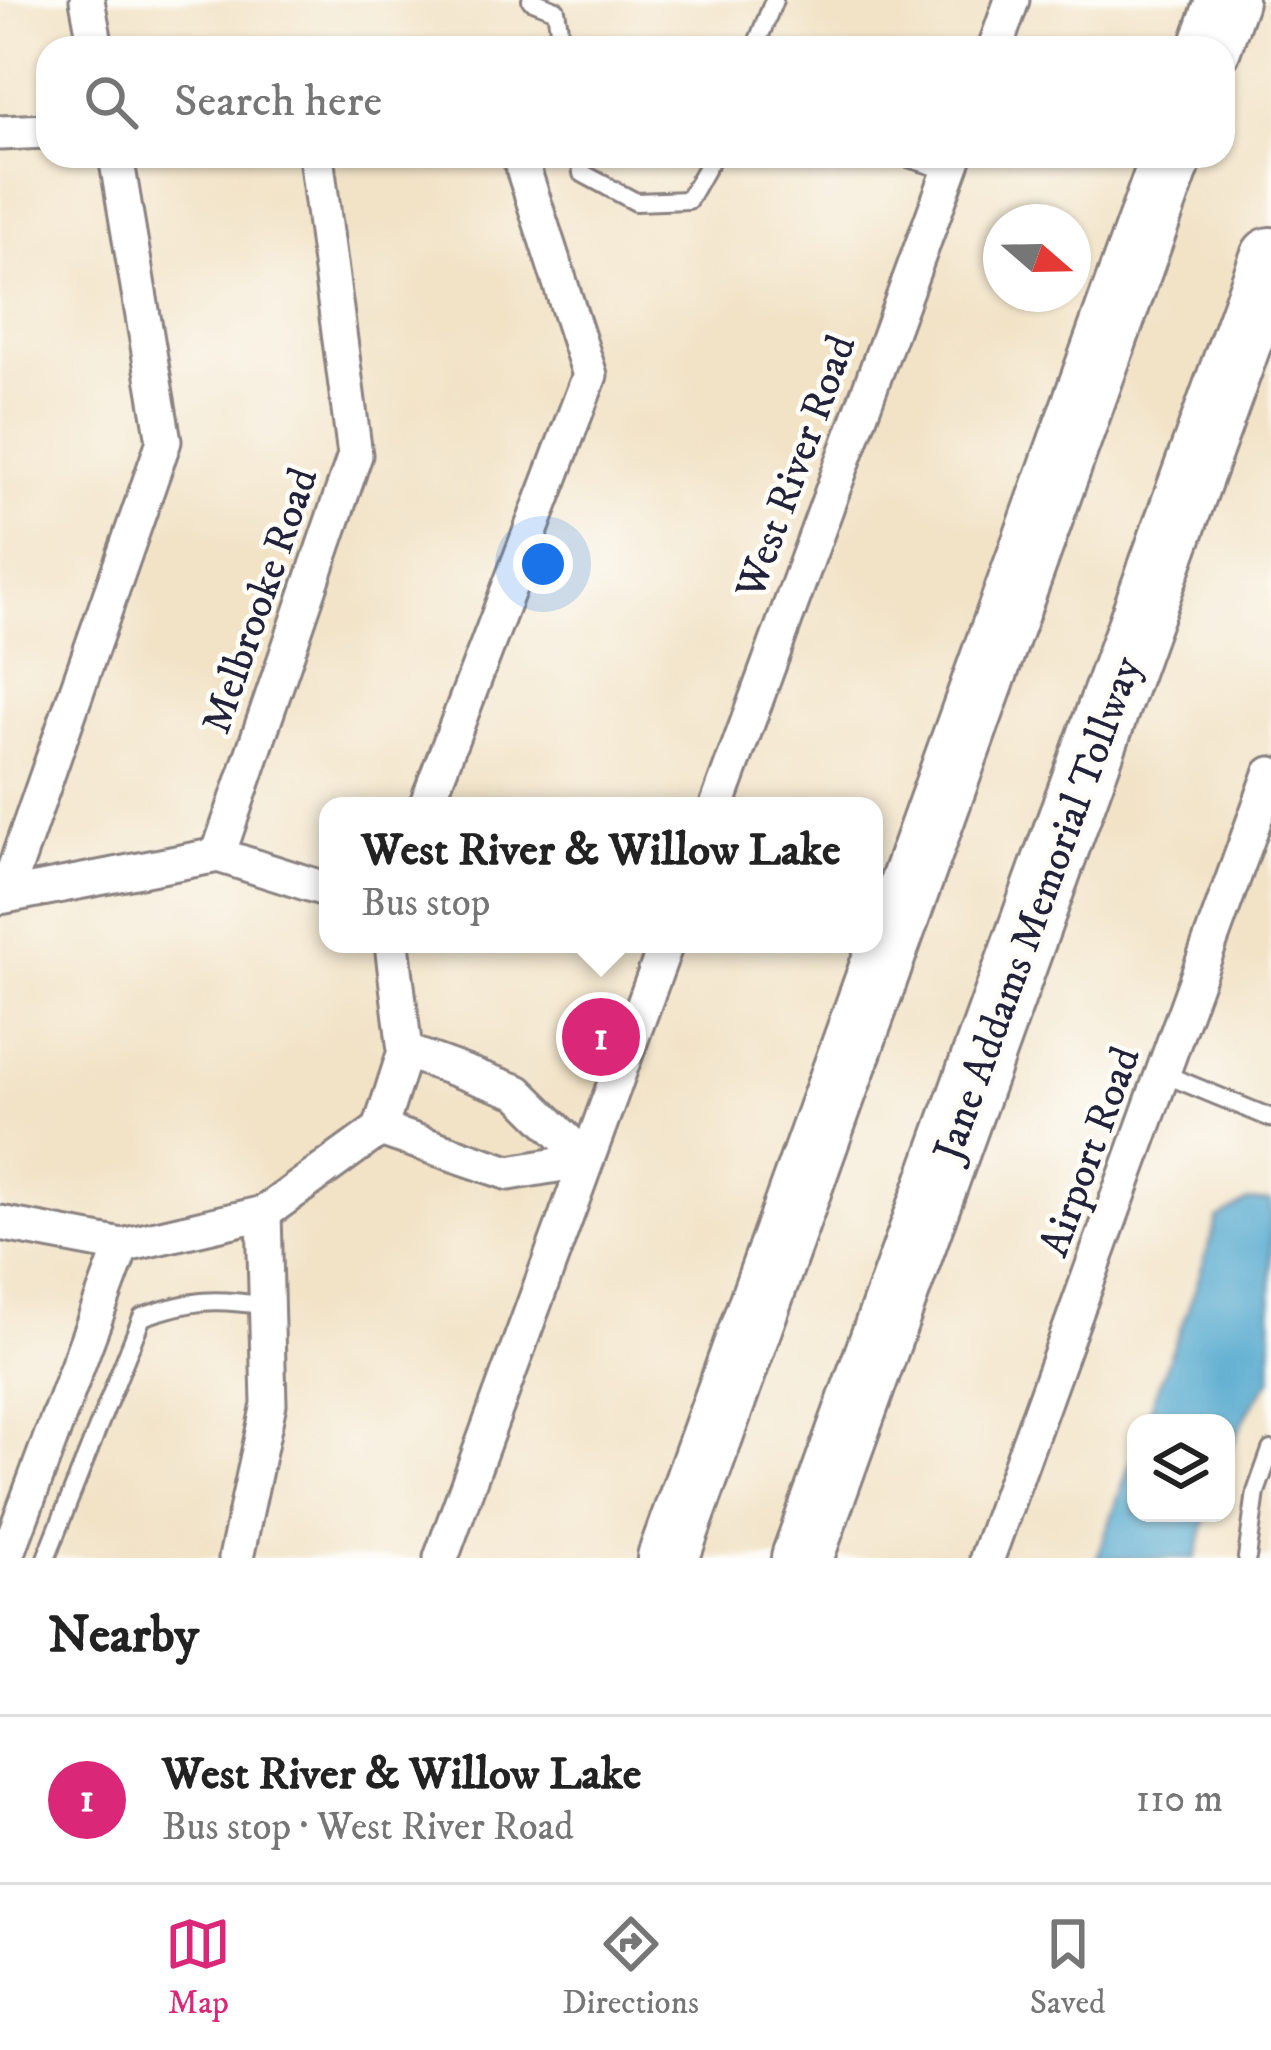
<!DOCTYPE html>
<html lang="en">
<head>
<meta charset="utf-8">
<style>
	body { margin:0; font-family:"IM FELL DW Pica",serif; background:#f2f2f2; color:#222 }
	.controls { position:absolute; right:36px; bottom:36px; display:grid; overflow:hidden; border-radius:24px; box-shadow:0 3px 9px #0004 }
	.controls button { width:108px; height:108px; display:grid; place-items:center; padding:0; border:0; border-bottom:3px solid #e0e0e0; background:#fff; color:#222; font:60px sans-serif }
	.compass { position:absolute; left:983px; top:204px; width:108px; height:108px; border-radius:50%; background:#fff; box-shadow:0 3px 9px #0004; rotate:110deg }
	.you { position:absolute; left:543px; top:564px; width:42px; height:42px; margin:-30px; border:9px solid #fff; border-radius:50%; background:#1a73e8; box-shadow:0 0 0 18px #1a73e833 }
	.badge { display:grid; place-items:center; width:78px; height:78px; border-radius:50%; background:#db2777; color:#fff; font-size:39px; font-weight:700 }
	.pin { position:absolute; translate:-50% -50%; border:6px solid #fff; box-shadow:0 3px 12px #0006 }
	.popup { position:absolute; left:319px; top:797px; width:564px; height:156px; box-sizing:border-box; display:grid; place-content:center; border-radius:24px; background:#fff; filter:drop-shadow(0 3px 9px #0005); font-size:39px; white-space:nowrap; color:#767676 }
	.popup b { font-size:45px; color:#222 }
	.popup::after { content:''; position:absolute; left:50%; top:100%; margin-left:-24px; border:24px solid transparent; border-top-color:#fff }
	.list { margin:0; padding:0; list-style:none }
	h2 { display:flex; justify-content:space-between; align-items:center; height:156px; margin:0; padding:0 48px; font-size:51px }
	h2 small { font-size:39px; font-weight:400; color:#767676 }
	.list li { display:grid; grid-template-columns:78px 1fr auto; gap:36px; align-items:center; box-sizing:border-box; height:168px; padding:0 48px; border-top:3px solid #e0e0e0 }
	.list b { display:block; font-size:45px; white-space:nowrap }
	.list p { margin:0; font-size:39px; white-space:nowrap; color:#767676 }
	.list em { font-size:39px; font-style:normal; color:#767676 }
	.icon { flex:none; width:66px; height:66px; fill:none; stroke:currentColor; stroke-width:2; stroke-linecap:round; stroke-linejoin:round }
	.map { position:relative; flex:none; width:1271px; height:1558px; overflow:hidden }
	.search { position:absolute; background:#fff; box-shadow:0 3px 9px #0004; left:36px; right:36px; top:36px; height:132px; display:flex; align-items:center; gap:30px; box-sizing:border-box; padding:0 42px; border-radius:36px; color:#767676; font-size:45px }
	.sheet { height:324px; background:#fff }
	nav { display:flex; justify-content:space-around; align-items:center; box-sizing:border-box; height:168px; border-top:3px solid #e0e0e0; background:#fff; font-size:33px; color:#767676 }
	nav a { display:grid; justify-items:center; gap:6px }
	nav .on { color:#db2777 }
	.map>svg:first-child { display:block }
	.water { fill:#51a7cd; stroke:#3a6484; stroke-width:3 }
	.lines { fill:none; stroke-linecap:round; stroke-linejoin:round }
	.service-casing { stroke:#8a8281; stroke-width:22 }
	.minor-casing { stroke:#8a8281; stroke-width:39 }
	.motorway-casing { stroke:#8a8281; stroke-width:66 }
	.service { stroke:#fff; stroke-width:16 }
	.minor { stroke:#fff; stroke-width:33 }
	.motorway { stroke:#fff; stroke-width:60 }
	.labels { text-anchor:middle; stroke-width:9; stroke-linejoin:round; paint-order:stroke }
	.street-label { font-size:42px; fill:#22223b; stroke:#fdfcf7 }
</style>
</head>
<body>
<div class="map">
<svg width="1271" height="1558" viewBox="0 0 1271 1558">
	<rect width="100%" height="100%" fill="#fdfcf7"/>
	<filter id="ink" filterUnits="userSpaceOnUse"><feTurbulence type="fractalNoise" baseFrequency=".00833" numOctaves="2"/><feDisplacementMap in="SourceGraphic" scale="24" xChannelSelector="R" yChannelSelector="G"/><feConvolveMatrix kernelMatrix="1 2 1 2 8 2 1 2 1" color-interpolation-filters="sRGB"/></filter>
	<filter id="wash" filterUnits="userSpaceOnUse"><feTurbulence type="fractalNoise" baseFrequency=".004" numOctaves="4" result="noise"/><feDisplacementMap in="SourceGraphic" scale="48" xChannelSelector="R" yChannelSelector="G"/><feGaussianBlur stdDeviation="2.7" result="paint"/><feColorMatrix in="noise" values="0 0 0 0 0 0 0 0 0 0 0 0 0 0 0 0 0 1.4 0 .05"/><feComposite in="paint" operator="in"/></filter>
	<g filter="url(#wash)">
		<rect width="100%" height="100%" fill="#f2e3c7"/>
		<path class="water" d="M1248,1201h23v178l-22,31 -23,48v-35h-82l50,-130 23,-74z
			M1136,1447v66h71l-11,45h-99z"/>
	</g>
	<g filter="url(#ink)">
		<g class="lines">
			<g class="service-casing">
				<path id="service" d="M531,0l25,10 6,38
					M755,48l19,-48
					M580,156l2,17 54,29 52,-2 25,-44
					M902,156l48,15
					M1164,1074l107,44
					M46,1558l96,-241c51,-18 72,-19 125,-11
					M1247,1558l9,-66 15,-42"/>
			</g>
			<g class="minor-casing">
				<path id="minor" d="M87,0l9,48
					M995,48l17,-48
					M0,133l48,-2
					M426,806l164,-431 -71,-219
					M717,806l238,-650
					M218,855l137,-400 -39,-299
					M5,896l159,-455 -48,-285
					M0,897l218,-42 110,35
					M405,1051l113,41 69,68
					M380,1129l129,44 78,-13
					M0,1223l122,23 142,-33
					M6,1558l116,-312
					M236,1558l33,-154 -5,-191 116,-84 25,-78 -13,-107
					M441,1558l225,-614
					M987,1558l284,-784"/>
			</g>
			<g class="motorway-casing">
				<path id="motorway" d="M1210,48l17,-48
					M668,1558l504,-1402
					M802,1558l469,-1300"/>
			</g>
			<use href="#service" class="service"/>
			<use href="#minor" class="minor"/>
			<use href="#motorway" class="motorway"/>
		</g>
	</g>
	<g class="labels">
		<g class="street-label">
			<text transform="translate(794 466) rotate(-70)" y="15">West River Road</text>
			<text transform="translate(258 600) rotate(-71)" y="15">Melbrooke Road</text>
			<text transform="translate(1036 908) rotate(-70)" y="15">Jane Addams Memorial Tollway</text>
			<text transform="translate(1088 1151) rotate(-70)" y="15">Airport Road</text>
		</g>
	</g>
</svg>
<div class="controls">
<button><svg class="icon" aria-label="layers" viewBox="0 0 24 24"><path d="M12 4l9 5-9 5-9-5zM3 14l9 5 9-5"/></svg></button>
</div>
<svg class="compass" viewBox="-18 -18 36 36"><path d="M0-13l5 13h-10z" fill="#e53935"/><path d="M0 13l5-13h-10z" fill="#767676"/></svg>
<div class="you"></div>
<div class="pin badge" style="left:601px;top:1037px">1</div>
<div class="popup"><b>West River &amp; Willow Lake</b>Bus stop</div>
<div class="search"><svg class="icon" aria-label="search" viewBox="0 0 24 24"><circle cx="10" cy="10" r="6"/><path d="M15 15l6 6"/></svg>Search here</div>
</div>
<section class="sheet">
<h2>Nearby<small></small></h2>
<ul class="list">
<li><span class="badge">1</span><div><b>West River &amp; Willow Lake</b><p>Bus stop · West River Road</p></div><em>110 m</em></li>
</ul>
</section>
<nav>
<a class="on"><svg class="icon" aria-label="map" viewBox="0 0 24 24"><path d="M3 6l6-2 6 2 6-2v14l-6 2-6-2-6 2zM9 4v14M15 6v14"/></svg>Map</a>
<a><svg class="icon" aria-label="directions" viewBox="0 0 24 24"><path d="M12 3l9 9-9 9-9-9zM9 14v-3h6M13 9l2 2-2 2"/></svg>Directions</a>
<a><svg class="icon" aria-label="saved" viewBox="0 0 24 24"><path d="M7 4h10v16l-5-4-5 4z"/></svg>Saved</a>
</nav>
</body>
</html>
